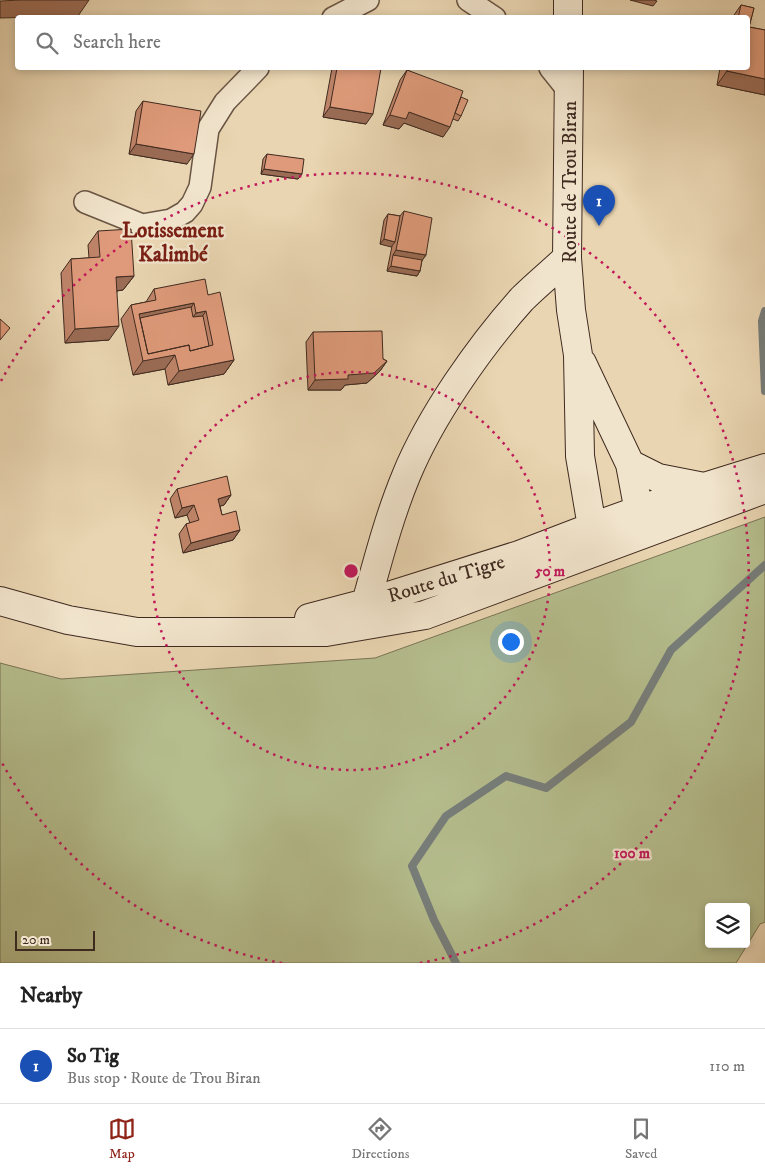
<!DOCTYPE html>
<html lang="en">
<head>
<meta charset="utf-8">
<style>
	body { margin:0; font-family:"IM FELL DW Pica",serif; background:#f2f2f2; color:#222 }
	.controls { position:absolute; right:15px; bottom:15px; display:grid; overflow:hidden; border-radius:5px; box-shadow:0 2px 8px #0003 }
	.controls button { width:45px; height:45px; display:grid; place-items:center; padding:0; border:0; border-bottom:1px solid #e0e0e0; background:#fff; color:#222; font:25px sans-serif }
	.scale { position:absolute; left:15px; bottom:12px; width:80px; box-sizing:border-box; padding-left:5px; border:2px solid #3f2a20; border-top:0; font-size:14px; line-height:18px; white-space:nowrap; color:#3f2a20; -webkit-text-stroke:4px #f1e4cc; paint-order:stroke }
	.you { position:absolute; left:510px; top:641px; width:18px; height:18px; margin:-12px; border:4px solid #fff; border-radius:50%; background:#1a73e8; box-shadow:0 0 0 8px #1a73e833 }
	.badge { display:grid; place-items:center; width:32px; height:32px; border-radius:50%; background:#8f2418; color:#fff; font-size:16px; font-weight:700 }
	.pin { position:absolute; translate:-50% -41px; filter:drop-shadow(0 1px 2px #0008) }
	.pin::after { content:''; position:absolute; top:26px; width:18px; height:15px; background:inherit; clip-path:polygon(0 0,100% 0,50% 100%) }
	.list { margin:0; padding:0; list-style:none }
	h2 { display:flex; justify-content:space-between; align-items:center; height:65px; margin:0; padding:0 20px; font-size:21px }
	h2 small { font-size:16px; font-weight:400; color:#767676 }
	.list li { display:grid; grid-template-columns:32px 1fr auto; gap:15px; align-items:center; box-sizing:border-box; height:75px; padding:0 20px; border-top:1px solid #e0e0e0 }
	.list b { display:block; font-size:19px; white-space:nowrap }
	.list p { margin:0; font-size:16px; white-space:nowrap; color:#767676 }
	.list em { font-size:16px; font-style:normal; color:#767676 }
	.icon { flex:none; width:28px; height:28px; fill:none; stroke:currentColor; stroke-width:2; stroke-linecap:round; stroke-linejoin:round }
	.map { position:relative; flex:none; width:765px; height:963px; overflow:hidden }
	.search { position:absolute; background:#fff; box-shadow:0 2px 8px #0003; left:15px; right:15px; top:15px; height:55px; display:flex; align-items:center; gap:12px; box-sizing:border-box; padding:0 18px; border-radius:5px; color:#767676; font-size:19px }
	.sheet { height:140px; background:#fff }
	nav { display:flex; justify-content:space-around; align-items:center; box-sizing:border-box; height:70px; border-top:1px solid #e0e0e0; background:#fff; font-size:14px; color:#767676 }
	nav a { display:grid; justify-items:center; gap:2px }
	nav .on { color:#8f2418 }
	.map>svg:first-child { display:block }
	.green { fill:#b5bd8d; stroke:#7a7456; fill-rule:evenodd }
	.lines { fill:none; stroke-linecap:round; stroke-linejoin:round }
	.stream { stroke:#777e7b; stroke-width:8 }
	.street-casing { stroke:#6a5544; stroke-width:24 }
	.secondary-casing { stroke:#3f2a20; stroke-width:30 }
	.street { stroke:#f1e4cc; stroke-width:21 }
	.secondary { stroke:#f1e4cc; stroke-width:28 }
	.wall { fill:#bf8469; stroke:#3f2a20 }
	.shaded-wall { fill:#9b6c55; stroke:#3f2a20 }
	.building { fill:#de9a7a; stroke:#3f2a20; fill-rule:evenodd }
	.ring { fill:none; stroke:#c2185b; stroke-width:2.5; stroke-dasharray:2.5 5 }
	.labels { text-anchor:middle; stroke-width:4.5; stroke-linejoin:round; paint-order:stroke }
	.street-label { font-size:20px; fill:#3f2a20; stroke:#f1e4cc }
	.neighbourhood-label { font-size:21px; font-weight:bold; fill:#7a1f14; stroke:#f1e4cc }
	.centre { fill:#c2185b; stroke:#f1e4cc; stroke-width:2.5 }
	.ring-label { font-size:15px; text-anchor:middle; font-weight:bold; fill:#c2185b; stroke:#f1e4cc; stroke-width:4.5; stroke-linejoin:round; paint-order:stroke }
</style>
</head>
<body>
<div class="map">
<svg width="765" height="963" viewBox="0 0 765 963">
	<rect width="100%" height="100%" fill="#e9d5b1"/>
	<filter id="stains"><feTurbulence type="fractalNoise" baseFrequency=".004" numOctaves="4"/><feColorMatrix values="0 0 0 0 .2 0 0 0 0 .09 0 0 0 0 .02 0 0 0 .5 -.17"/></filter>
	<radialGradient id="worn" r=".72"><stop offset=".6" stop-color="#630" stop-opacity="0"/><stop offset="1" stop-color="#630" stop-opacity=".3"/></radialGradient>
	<path class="green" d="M765,517v405l-5,2 -24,39h-736v-300l61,16 314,-21zM709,907h37v37h-37z"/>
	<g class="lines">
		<path class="stream" d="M765,311l-3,10 3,70
			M456,963l-22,-43 -22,-54 34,-50 60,-40 40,12 85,-66 40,-72 94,-85"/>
		<g class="street-casing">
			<path id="street" d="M468,0l27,18
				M333,18l35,-18
				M550,68l20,25
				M85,202l57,23 29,-5 14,-8 7,-8 8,-17 8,-58 17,-27 33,-34"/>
		</g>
		<g class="secondary-casing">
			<path id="secondary" d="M568,0v18
				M569,68l-2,190 4,52 7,45 2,101 12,71 7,17
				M582,363l48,101 12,64
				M630,464l28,14 46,9
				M0,601l68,19 69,12h189l99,-17 340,-126
				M366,603c12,-43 23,-86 40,-127 24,-59 73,-129 116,-177 14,-14 30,-27 45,-41
				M309,618l57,-15 153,-48 73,-28 112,-40 61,-19"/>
		</g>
		<use href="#street" class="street"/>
		<use href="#secondary" class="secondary"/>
	</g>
	<path class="wall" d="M741,5l13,3 -5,19 16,3v65l-48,-10 3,-17h28v-50h-16z
		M332,68h49l-15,56 -43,-7z
		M407,70l54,27v19l-3,5 -5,-2 -10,18 -39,-14 -5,6 -16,-4 17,-45z
		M143,101l44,63 -58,-10 7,-43z
		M267,154l35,20 -4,5 -37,-5 2,-15z
		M404,211l22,44 -4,5 -2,11 -3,5 -30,-5 5,-25 -12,-2 4,-24 4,-6 12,2z
		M98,231l36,45 -11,14 -6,1 -8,49 -44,3 -4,-70 10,-14 18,-1 -1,-13z
		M154,289l54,6 26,65 -10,14 -56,11 -3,-16 -32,6 -12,-56 10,-14 15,-3z
		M313,332l70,27 4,2 -7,10 -13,12 -22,2 -4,5h-33l-2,-48z
		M177,489l54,6 -7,10 -4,1 2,9 18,15 -7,10 -50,13 -4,-19 7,-10 4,-1 -3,-8 -12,3 -5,-19z"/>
	<path class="shaded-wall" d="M21,0h68l-11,16 -78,2v-17z
		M630,0h24l3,1 -4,5z
		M727,71l38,8v16l-48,-10z
		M330,107l43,7 -7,10 -43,-7z
		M409,112l41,15 -7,10 -39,-14 -5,6 -16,-4 7,-10z
		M136,144l58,10 -7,10 -58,-10z
		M264,169l38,5 -4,5 -37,-5z
		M384,239l11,3 -4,5 -11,-3z
		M396,250l30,5 -7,10 -26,-10z
		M391,266l29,5 -3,5 -30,-5z
		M134,276l-11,14 -17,2 10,-15z
		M194,303l-10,15 -47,9 2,-13z
		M206,311l-10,15 -10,1 10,-14z
		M119,326l-10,14 -44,3 10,-14z
		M175,355l-10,14 -32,6 12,-17z
		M234,360l-10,14 -56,11 11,-14z
		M387,361l-7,10 -13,12 -22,2 -4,5h-33l7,-10 33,-5z
		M231,495l-7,10 -13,4 7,-10z
		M194,505l-7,10 -12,3 7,-10z
		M240,530l-7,10 -50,13 8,-10z"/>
	<path class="building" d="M741,5l13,3 -5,19 16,3v49l-38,-8v-3h21v-50h-10z
		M337,68h44l-8,46 -43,-7z
		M407,70l56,21 -13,36 -41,-15 -3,7 -16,-4z
		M461,97l7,3 -7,16 -6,-3z
		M143,101l58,10 -7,43 -58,-10z
		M267,154l37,5 -2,15 -38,-5z
		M404,211l28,7 -6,37 -30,-5z
		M388,214l12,2 -5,26 -11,-3z
		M131,229l3,47 -18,1 3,49 -44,3 -4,-70 29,-2 -2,-26z
		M393,255l29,5 -2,11 -29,-5z
		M205,279l3,16 12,-3 14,68 -55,11 -4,-16 -32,6 -12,-56 25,-5 -2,-11zM194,303l2,10 10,-2 7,34 -23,6 -1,-6 -41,9 -9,-40z
		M191,307l2,10 10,-1 6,30 -19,5 -1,-6 -41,9 -8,-36z
		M0,319l10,9 -10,12z
		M382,331l1,28 4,2 -13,12 -26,2v4l-33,1 -2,-48z
		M227,476l4,19 -13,4 4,16 14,-4 4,19 -49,13 -5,-19 13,-4 -5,-15 -12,3 -5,-19z"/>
	<g class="ring">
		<circle cx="351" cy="571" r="199"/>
		<path d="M282 963A398 398 0 0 1 1 761M1 381A398 398 0 1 1 420 963"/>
	</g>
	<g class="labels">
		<g class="street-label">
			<text transform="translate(569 182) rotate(-90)" y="7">Route de Trou Biran</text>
			<text transform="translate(446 578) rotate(-17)" y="7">Route du Tigre</text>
		</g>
		<g class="neighbourhood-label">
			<text x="173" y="237">Lotissement<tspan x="173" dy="24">Kalimbé</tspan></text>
		</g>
	</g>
	<circle cx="351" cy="571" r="8" class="centre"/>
	<g class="ring-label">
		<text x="550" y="576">50 m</text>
		<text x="632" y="858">100 m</text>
	</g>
	<rect width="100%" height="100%" filter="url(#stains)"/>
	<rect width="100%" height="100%" fill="url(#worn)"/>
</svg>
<div class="controls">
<button><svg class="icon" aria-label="layers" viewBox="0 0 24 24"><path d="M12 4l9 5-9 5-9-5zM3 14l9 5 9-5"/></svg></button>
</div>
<div class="scale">20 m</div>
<div class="you"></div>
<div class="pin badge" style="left:599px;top:226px;background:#1a4fb4">1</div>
<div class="search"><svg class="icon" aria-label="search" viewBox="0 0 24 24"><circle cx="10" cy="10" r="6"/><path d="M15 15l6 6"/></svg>Search here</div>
</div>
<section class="sheet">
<h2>Nearby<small></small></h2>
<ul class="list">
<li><span class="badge" style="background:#1a4fb4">1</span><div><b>So Tig</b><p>Bus stop · Route de Trou Biran</p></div><em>110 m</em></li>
</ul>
</section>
<nav>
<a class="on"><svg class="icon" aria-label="map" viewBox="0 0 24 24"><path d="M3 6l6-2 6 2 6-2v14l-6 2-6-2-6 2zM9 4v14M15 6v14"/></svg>Map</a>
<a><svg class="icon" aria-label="directions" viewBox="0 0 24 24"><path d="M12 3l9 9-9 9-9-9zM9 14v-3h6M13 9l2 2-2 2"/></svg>Directions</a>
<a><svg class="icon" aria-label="saved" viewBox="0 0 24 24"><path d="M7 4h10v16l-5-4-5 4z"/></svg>Saved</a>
</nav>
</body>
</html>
